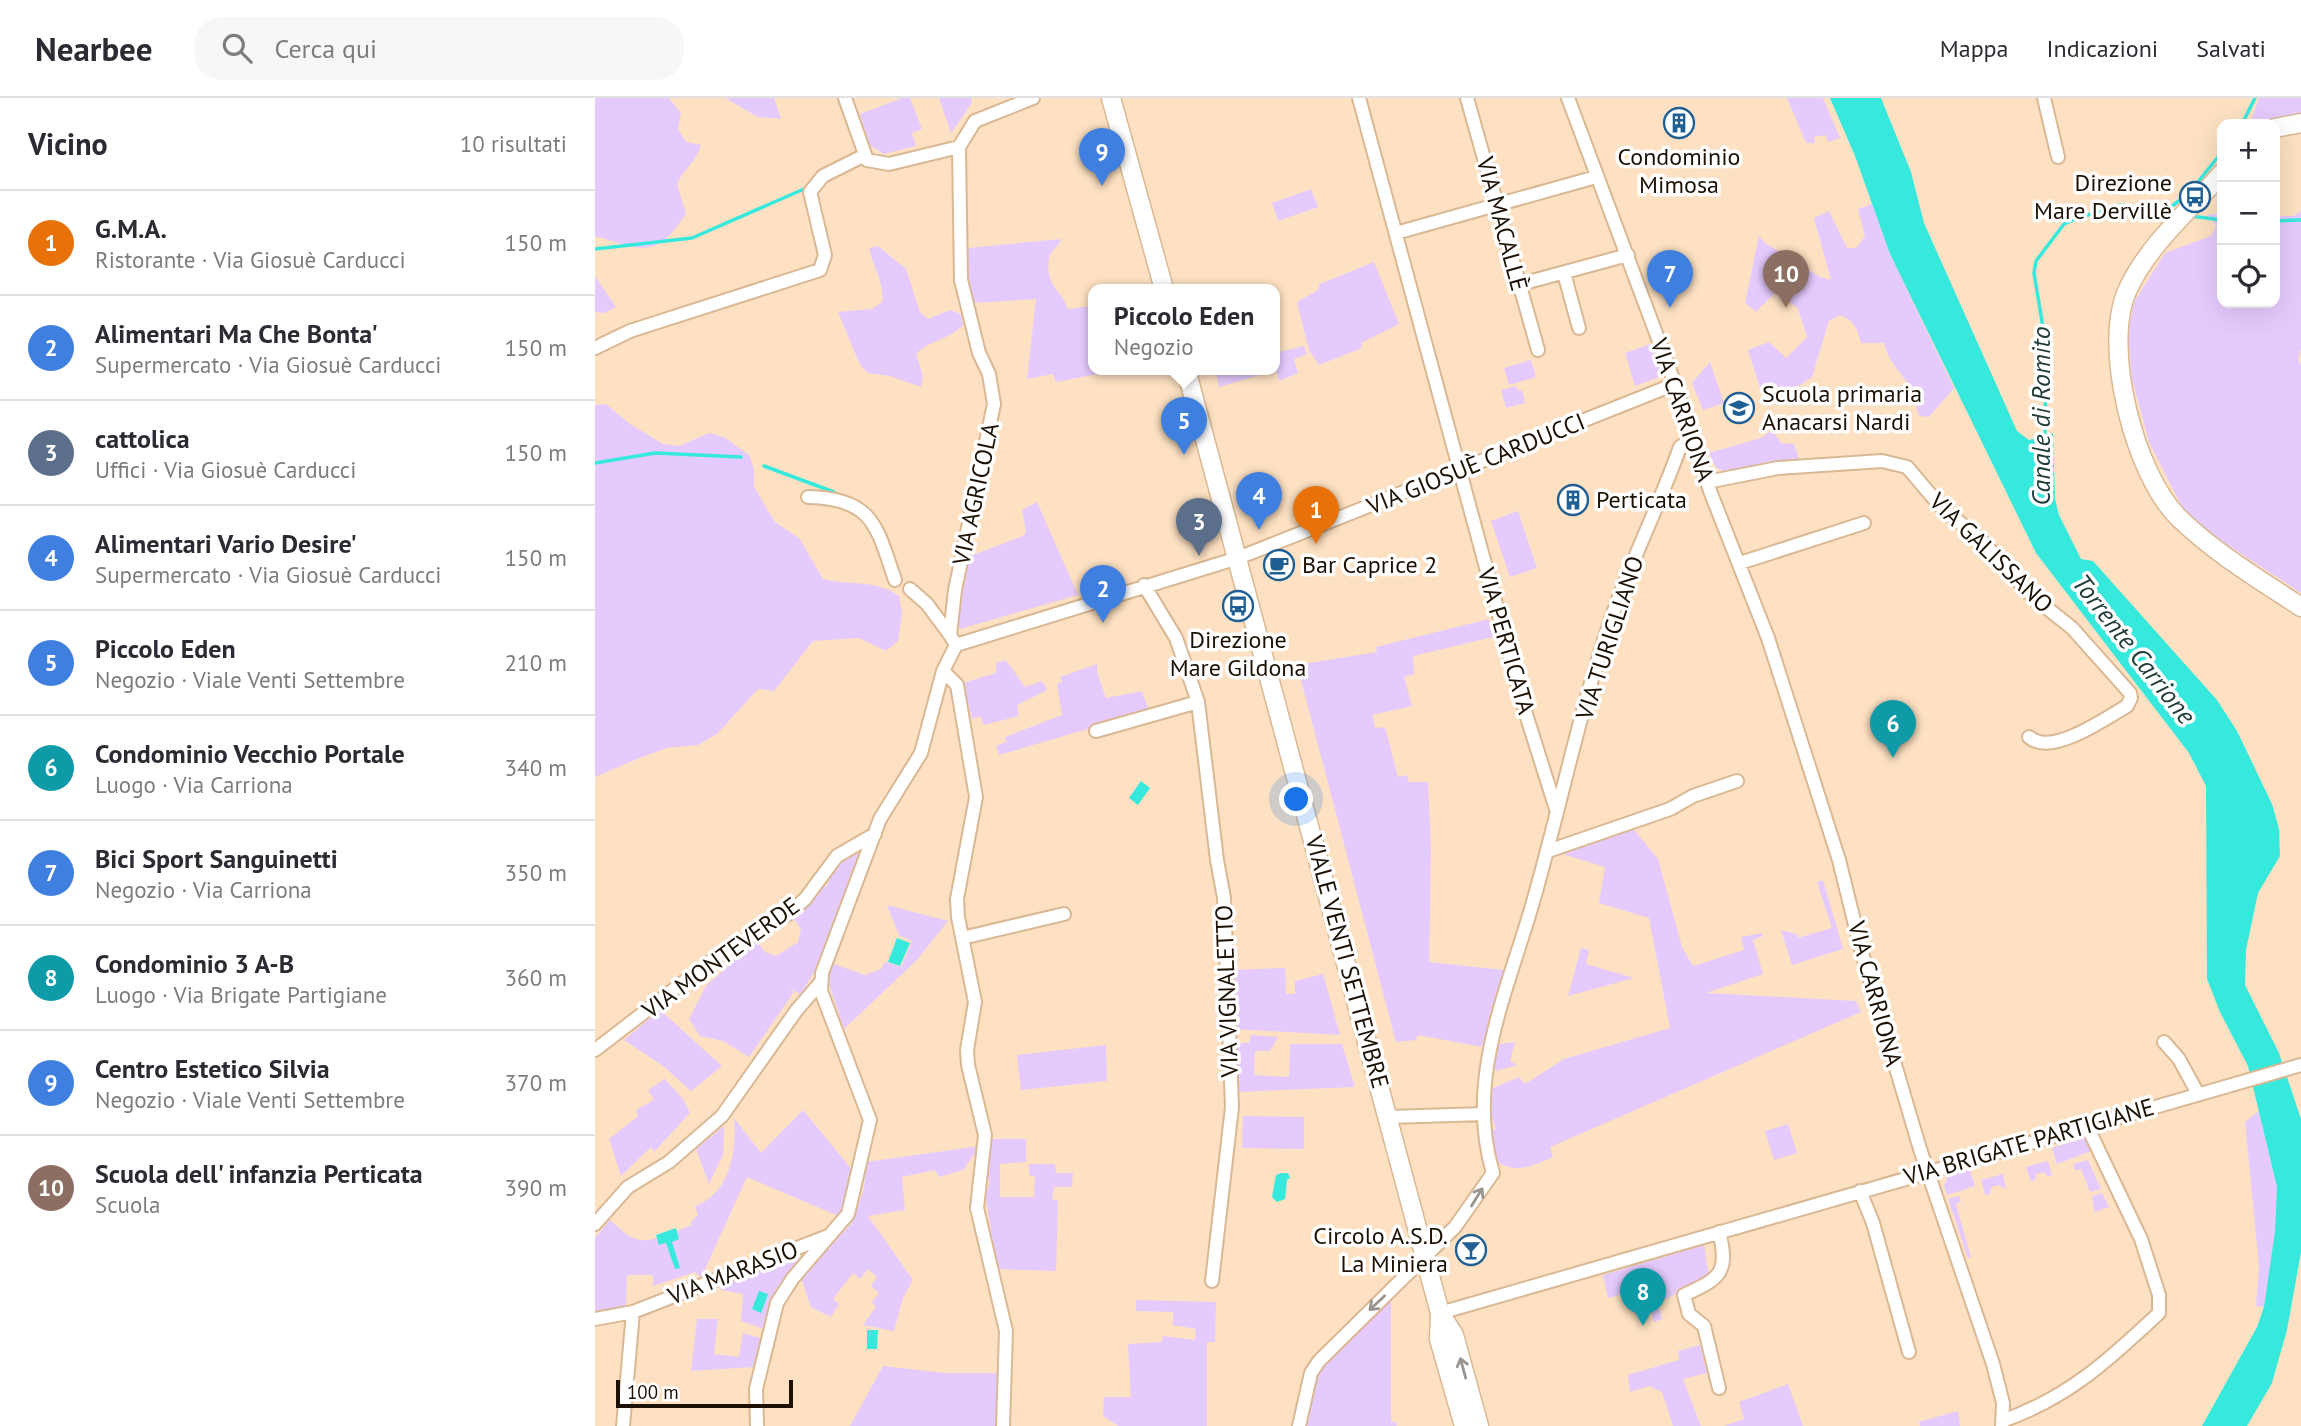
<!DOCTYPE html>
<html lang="it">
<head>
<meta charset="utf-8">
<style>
	body { margin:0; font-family:"PT Sans",sans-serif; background:#f7f7f7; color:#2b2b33 }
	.controls { position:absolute; right:21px; top:21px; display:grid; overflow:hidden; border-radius:14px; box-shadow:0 7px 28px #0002 }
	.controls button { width:63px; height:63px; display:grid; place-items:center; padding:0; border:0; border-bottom:2px solid #e1e1e2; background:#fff; color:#2b2b33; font:35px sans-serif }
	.scale { position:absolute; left:21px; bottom:18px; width:177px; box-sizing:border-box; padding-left:7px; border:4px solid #1d1104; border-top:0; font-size:19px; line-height:24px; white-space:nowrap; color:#1d1104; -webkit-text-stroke:5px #fff; paint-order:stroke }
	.you { position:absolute; left:702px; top:702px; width:24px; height:24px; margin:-18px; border:5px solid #fff; border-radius:50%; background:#1a73e8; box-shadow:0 0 0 10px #1a73e833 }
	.badge { display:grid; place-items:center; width:46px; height:46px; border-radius:50%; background:#1f5f94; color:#fff; font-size:23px; font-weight:700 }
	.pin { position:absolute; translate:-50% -58px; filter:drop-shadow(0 2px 4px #0008) }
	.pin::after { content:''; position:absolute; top:37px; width:24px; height:21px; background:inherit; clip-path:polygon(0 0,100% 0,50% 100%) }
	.popup { position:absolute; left:493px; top:186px; width:192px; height:91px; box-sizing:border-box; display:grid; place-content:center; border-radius:14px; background:#fff; filter:drop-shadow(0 2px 5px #0005); font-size:23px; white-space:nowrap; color:#7c7c81 }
	.popup b { font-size:26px; color:#2b2b33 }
	.popup::after { content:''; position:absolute; left:50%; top:100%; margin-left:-14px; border:14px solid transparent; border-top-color:#fff }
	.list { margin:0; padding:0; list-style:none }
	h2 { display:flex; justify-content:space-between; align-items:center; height:91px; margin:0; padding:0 28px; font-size:30px }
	h2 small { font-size:23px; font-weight:400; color:#7c7c81 }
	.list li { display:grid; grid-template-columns:46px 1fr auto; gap:21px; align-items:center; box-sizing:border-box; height:105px; padding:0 28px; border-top:2px solid #e1e1e2 }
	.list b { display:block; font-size:26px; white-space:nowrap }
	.list p { margin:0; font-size:23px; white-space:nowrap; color:#7c7c81 }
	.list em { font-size:23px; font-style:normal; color:#7c7c81 }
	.icon { flex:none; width:38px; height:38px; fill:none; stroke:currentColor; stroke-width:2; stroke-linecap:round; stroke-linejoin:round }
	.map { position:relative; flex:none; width:1706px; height:1328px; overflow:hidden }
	header { display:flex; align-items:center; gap:42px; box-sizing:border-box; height:98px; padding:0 35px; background:#fff; border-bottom:2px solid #e1e1e2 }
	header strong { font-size:33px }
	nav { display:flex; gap:38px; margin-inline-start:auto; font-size:24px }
	.search { width:490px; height:63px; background:#f7f7f7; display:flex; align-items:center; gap:18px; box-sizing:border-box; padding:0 24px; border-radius:28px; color:#7c7c81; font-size:26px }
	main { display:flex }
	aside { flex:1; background:#fff }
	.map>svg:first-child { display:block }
	.green { fill:#e5cbfd }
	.water { fill:#37e9dd }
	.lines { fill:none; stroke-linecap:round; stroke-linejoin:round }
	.stream { stroke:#37e9dd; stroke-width:3.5 }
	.street-casing { stroke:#dab893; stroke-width:16 }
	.secondary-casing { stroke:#dab893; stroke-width:21 }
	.street { stroke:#fff; stroke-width:12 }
	.secondary { stroke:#fff; stroke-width:18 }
	.oneway { stroke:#99948e }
	.labels { text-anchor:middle; stroke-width:7; stroke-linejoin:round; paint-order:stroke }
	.poi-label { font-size:24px; fill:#1d1104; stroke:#fff; text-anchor:start }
	.street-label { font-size:24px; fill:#1d1104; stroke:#fff }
	.water-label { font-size:26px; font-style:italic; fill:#213c39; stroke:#fff }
</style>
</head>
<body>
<header>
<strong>Nearbee</strong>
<div class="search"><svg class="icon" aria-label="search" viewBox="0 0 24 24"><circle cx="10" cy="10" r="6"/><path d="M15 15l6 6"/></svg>Cerca qui</div>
<nav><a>Mappa</a><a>Indicazioni</a><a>Salvati</a></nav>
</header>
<main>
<aside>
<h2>Vicino<small>10 risultati</small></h2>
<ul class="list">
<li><span class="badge" style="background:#e8710a">1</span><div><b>G.M.A.</b><p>Ristorante · Via Giosuè Carducci</p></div><em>150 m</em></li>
<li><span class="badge" style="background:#3f7fe0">2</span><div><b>Alimentari Ma Che Bonta'</b><p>Supermercato · Via Giosuè Carducci</p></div><em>150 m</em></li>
<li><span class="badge" style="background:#5c6f8a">3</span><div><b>cattolica</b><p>Uffici · Via Giosuè Carducci</p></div><em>150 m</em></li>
<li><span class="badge" style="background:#3f7fe0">4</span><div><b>Alimentari Vario Desire'</b><p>Supermercato · Via Giosuè Carducci</p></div><em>150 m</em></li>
<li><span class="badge" style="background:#3f7fe0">5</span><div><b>Piccolo Eden</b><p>Negozio · Viale Venti Settembre</p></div><em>210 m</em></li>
<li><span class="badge" style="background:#0f9aa8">6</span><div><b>Condominio Vecchio Portale</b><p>Luogo · Via Carriona</p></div><em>340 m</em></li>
<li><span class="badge" style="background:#3f7fe0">7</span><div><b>Bici Sport Sanguinetti</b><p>Negozio · Via Carriona</p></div><em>350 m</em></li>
<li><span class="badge" style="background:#0f9aa8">8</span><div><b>Condominio 3 A-B</b><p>Luogo · Via Brigate Partigiane</p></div><em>360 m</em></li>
<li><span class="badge" style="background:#3f7fe0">9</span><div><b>Centro Estetico Silvia</b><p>Negozio · Viale Venti Settembre</p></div><em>370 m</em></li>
<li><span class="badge" style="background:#8d6e63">10</span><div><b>Scuola dell' infanzia Perticata</b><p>Scuola</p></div><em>390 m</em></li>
</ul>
</aside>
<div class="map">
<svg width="1706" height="1328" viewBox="0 0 1706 1328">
	<rect width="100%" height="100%" fill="#fde1c2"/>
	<path class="green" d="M0,0h74l12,15 -3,16 8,13 15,3c-5,17 -17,24 -24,39l9,30c-31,46 -42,36 -91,22z
		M130,0h49l7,21 -23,-2z
		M307,0h8l12,31 -10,4 4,13 -32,8 -15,-9 -9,-31z
		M344,0h32l1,5 -21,30z
		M1192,0h36l17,40 -12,4 -2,-7 -12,2 1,6h-9z
		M1664,0h42v17l-46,9 -4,-3z
		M716,91l7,18 -40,14 -6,-18z
		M1277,106l18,50 64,134 -25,29 -9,-1c-5,-7 -2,-12 -5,-20 -8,-19 -26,-31 -31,-53h-23c-4,-14 -7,-23 -21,-28l-11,6 -17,56 -32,22 -7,-4 -3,-7 -9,3 -13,-41 21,-8 17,16 21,-21 -9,-28 -21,-18 -21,21 -11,-9 14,-67 6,7 55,34 11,3 -17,-62 15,-7 18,37h9l9,-12 -7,-27z
		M1706,113v138l-3,11 3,5v228l-98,-64 -21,-22 -33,-65 -17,-63 -4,-45 6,-32 31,-49 46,-17 5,-10 -8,-12h14v89h53v-87h19z
		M466,141c-2,8 -10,10 -12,19 -5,30 17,35 18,51l26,-3 -3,10 3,53h31l-68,13 -3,-8 -26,5 9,-80 -63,4 -5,-26v-29z
		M283,148l28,23 14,43 8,7 22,-9 11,4 2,11c-14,15 -34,15 -47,29l7,22 -2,11 -31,-11 -22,-3 -8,-8 -22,-53 34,-3 10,-7c3,-18 -9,-35 -13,-54z
		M779,164l25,62 -38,19 1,5 -43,17 -10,-15 -12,-48 21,-12 2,-6z
		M0,178l21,31 -12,6 -9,-1z
		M1056,246l11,32 -27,10 -10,-33z
		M709,248l3,8 -13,5 4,14 -19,8 -3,-11 -57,17 -4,-18h60v-16z
		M936,262l5,17 -27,8 -5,-17z
		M1115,264l14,41 -21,7 -11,-27z
		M921,288l2,5 4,-1 3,13 -19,5 -5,-18z
		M11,306l24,20 33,20 16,2 30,-13 15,4 25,18 5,14v17l13,23 8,13 25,17 23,40c28,7 52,0 76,17l3,16 -4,29 -12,10 -27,-13 -46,3 -39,50 -16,-2 -41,45 -19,11 -31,3 -30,11 -42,18v-372z
		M1175,334l5,2 6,9 13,1 5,15 -76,13 -8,-6 -6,-13 52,-15z
		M442,404l41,93 -118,34 -3,-9 13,-64 53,-20 3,-4 -4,-22z
		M923,413l19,57 -27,9 -19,-56z
		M894,521l4,18 -80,19 1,18 -10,3 8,29 -40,9 3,13 10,-1 13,50 9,-2 2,7h19l3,68 -2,112 75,8 -22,77 -64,-12 -2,5 -20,2 -99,-377 80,-13 -1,-5z
		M411,562l19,27 17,-6 5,9 -30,15 2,11 -35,9 -4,-9 -8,3 -9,-36 33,-10v-10z
		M502,566v8l9,26 36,-7 7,20 -150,44 -3,-9 10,-4 -1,-5 57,-22 -5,-31 5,-2 -2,-5z
		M1035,727l28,34 24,88 11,19 51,-16 -3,-13 21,-4 1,3 -10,4 10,34 -57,19 150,8 5,11 -311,135 3,10c-20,9 -39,18 -58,3l-5,-30 6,-1 -5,-15 2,-26 26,-11 6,7 39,-25 106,-31 -21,-110 -50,-15 6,-36 -49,-15z
		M261,756l5,1 -40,104 -20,36 -14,-9 7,6 -45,65 -26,-16 -23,-5 -11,-17 17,-33 37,-33 -3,-4 17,-8 8,11 11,4 22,-14 3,-13 -8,-11 15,-13 12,-18h6c7,-14 12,-26 30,-33z
		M1228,782l20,69 -51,16 -11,-35 16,4 1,4 34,-10 -15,-46z
		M292,807l61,16 -32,40 -72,68 -18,-53 5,-13 34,12 16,-6 4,-7 16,5 11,-26 -13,-6z
		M986,850l8,2 -3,14 48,14 -66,18z
		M690,870l1,26h9v-13l28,-7 17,61 -107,-6 -3,-59z
		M65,912l62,56 -31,25 -28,-25 -39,-26z
		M656,937l27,2 -8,14h-15l-1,24 35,2 1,-33h52l13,43 -118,5 -3,-49h15z
		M920,944l-5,19 7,4 -21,6 -4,-5 2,-21z
		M511,947l1,36 -86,9 -4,-35z
		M70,981l18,20 7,14 -36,39 -3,-5 -30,29 -12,-37 29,-23 -2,-6 18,-10 -6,-10z
		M208,1012l50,61 -12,46 -94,-40 -46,101 -6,-6 -42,14v-11h-26l-1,31 -31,7v-75l15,-18c16,14 24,25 47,18l2,7 7,-2 9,26 -4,-28 8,-2 -2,-8 15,-6 -1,-3 7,-7 -3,-9c35,-12 42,-55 39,-88l27,35z
		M1664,1013l18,76 -2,44 -11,76 -8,-1 3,-40 -14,-144z
		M648,1018l61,1v32l-62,-1z
		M1193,1026l9,29 -23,7 -9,-29z
		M129,1028l-1,29 -14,29 -13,-35z
		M1492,1039l4,14 -34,13 -5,-16z
		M398,1041h33v23l-26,2v33h34l1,-21 -6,-1v-11h26l1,9h17l-1,14h-18l-2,12 6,2 -2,70 -59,-2 -12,-75 5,-11 -5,-11 3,-30z
		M385,1048l-17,24 -24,7 -4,-7 -33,7 3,33 -37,6 45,64 -10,18 -9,33 -31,-6 13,-18 -4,-5 7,-9 -8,-7 6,-9 -9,-8 -8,10 -7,-6 -20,26 6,5 -8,13 -20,-10 -10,-29 50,-54 13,-35 2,-27z
		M1493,1062l13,29 -11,3 -9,-23 -6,1 -2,-6z
		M1453,1063l4,14 -4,2 -4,-5 -8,2 -1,6 -4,2 -5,-15z
		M1375,1072l5,16 -28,9 -3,-9 4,-10z
		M1408,1076l3,15 -8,-4 -6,2 -2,7 -5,1 -4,-15z
		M1507,1095l7,14 -15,5 -2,-16z
		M1364,1098l2,6 -5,2 15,53 -3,1 -20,-59z
		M1109,1147l5,32 -51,26 4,16 -8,3 -9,-34 -37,10 -5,-23z
		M206,1159l-25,32 -12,40 -23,-8 2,-27 -22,-4 -1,-6z
		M796,1199v125h5l1,4h-93l15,-57z
		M541,1202l80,2 -1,40h-8v84h-89l-15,-10 1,-19h27l-3,-53 34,-2 1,-6 32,4 1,-11 -23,-4v-13l-37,-1z
		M102,1221h21l-4,35 25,3 4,-24 18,5 -8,29 -62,4z
		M1105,1247l7,28 -24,6 18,47h-28l-11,-34 -13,-6 -19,6 -2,-17 51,-15 -1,-9z
		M288,1268l62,7h53l-3,53h-145z
		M1193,1286l15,42h-79l20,-7 -5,-17z
		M1363,1313l2,15h-40l-1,-4z"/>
	<path class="water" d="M1235,0h51l30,74 13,51 93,208 12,9 24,-7 2,66 4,16 22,44 12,2 124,139 20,31 35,73 7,25 1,27 -22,37 -12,57 -1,35 34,68 22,66v133l-14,78 -15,53 -25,43h-45l55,-99 7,-20 11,-76 2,-44 -29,-121 -28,-54 -13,-33 -1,-193 -17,-33 -153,-200 -146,-299 -35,-98z
		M546,683l9,7 -12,17 -9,-7z
		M302,840l13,5 -10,23 -12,-4z
		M687,1075h6l2,5 -3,2 -2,19 -8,3 -5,-5 4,-22z
		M81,1130l3,11 -7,3 8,26 -5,1 -9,-26 -7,2 -3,-10z
		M164,1193l9,3 -7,19 -9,-4z
		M272,1232h11l-1,19h-10z"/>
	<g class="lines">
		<path class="stream" d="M1647,26l13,-26
			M1572,112l22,-17 33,-41
			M1595,118l32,4
			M1680,123l26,-1
			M0,151l97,-11 112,-49
			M1450,342l1,-94 -12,-73 2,-12 28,-37 14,-6 43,-13 54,7
			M0,365l60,-10 86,4
			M169,368l70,26"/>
		<g class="street-casing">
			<path id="street" d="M250,0l22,62 22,4 70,-17 16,-26 58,-23
				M764,0l165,610 32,101
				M872,0l71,252
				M973,0l107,286 35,107 58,147 71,222 23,93 58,196 73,215 10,39 -1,23
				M1449,0l14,59
				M801,135l200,-56
				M969,175l15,55
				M922,187l111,-30
				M0,250l35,-17 190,-61 5,-15 -15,-63 13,-16 42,-21
				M1112,384l71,-14 104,-7 25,6 34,40 39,32 52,57 40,32 58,65 1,5 -4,8c-23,13 -76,51 -98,31
				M213,399c66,1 69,31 87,83
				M1145,465l124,-40
				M549,487l32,53 22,64 19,158 7,38 8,209 -20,174
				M315,491l17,15 23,31
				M361,547l282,-87 437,-174
				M361,547l-6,-10 5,-45 39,-186 -5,-30 -10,-21 -18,-73 -2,-133
				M348,573l14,14 19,112 -19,102 1,18 17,85 -8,48 1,15 17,70 -8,73 29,123 -3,95
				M501,633l102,-29
				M953,753l122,-42 23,-13 44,-15
				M367,840l102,-24
				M1569,944l15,17 19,35
				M0,952l120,-92 72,-43 18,-16 32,-43 38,-22
				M794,1019l95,-3
				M1265,1093l13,32 36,129
				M0,1126l33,-37 41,-25 53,-46 74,-105 25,-29
				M1124,1134c11,41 0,47 -35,63l5,19 15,12 15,62
				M845,1215l861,-248
				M0,1221l38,-7 195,-76
				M1407,1323c66,-23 107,-61 157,-108v-18l-18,-56 -54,-113
				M28,1328l10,-114
				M162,1328l-1,-37 21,-86 16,-25 55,-64 22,-94 -49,-129 1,-18 58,-154 41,-66 22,-82 13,-26
				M704,1328l12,-53 8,-12 136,-134 38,-54c-29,-96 17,-187 42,-278 26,-92 45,-186 76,-276 20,-58 48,-113 69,-172l14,-9"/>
		</g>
		<g class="secondary-casing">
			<path id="secondary" d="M516,0l53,191
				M1680,30l26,-5
				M1627,75c-31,36 -74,72 -94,116 -27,56 7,188 52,230 35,34 80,61 121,88
				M591,271l254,944 -1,26 25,87
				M845,1215l14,22 25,91"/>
		</g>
		<use href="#street" class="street"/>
		<use href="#secondary" class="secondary"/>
	</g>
	<defs><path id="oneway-shaft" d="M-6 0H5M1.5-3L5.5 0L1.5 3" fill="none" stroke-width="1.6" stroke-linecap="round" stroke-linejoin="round" transform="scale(1.75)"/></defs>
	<g class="oneway">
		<use href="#oneway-shaft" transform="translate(882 1099) rotate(-58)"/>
		<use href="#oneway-shaft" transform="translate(782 1205) rotate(137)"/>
		<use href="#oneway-shaft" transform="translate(868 1270) rotate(-105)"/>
	</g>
	<defs>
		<g id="building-ring" transform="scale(1.575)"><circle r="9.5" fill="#fff" stroke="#1f5f94" stroke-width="1.5"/><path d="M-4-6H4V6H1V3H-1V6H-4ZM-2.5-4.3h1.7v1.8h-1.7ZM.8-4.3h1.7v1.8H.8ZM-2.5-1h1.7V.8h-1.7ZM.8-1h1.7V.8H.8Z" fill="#1f5f94"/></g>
		<g id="bus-ring" transform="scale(1.575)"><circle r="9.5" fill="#fff" stroke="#1f5f94" stroke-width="1.5"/><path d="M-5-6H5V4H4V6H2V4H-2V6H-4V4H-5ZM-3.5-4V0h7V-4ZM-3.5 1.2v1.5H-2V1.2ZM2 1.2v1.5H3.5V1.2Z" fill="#1f5f94"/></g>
		<g id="school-ring" transform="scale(1.575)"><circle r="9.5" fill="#fff" stroke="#1f5f94" stroke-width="1.5"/><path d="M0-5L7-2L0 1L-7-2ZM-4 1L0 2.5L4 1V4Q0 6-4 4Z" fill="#1f5f94"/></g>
		<g id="cafe-ring" transform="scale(1.575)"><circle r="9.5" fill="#fff" stroke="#1f5f94" stroke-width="1.5"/><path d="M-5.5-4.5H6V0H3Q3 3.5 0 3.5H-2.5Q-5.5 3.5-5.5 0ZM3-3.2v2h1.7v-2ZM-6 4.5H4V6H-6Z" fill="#1f5f94"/></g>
		<g id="bar-ring" transform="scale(1.575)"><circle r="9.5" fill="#fff" stroke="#1f5f94" stroke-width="1.5"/><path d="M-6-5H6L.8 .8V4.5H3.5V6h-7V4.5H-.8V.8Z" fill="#1f5f94"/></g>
	</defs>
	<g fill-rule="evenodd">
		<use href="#building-ring" x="1084" y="25"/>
		<use href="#bus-ring" x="1600" y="99"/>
		<use href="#school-ring" x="1144" y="310"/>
		<use href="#building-ring" x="978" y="402"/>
		<use href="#cafe-ring" x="684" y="467"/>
		<use href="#bus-ring" x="643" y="508"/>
		<use href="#bar-ring" x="876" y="1152"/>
	</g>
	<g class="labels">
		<g class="poi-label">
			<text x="1084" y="67" text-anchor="middle">Condominio<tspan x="1084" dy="28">Mimosa</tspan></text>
			<text x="1577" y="93" text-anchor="end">Direzione<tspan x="1577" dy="28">Mare Dervillè</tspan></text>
			<text x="1167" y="304">Scuola primaria<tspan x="1167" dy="28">Anacarsi Nardi</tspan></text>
			<text x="1001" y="410">Perticata</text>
			<text x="707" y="475">Bar Caprice 2</text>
			<text x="643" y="550" text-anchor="middle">Direzione<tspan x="643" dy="28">Mare Gildona</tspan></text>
			<text x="853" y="1146" text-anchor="end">Circolo A.S.D.<tspan x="853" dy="28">La Miniera</tspan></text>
		</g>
		<g class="street-label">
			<text transform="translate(907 126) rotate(75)" y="8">VIA MACALLÈ</text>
			<text transform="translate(1087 312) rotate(71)" y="8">VIA CARRIONA</text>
			<text transform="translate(881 366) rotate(-22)" y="8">VIA GIOSUÈ CARDUCCI</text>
			<text transform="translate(381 396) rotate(-78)" y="8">VIA AGRICOLA</text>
			<text transform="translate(1396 455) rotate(44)" y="8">VIA GALISSANO</text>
			<text transform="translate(1015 540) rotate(-72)" y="8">VIA TURIGLIANO</text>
			<text transform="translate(911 543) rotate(74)" y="8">VIA PERTICATA</text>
			<text transform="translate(126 860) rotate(-36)" y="8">VIA MONTEVERDE</text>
			<text transform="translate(752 864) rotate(75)" y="8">VIALE VENTI SETTEMBRE</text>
			<text transform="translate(632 893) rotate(-92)" y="8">VIA VIGNALETTO</text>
			<text transform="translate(1280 896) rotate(75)" y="8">VIA CARRIONA</text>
			<text transform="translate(1434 1044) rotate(-16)" y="8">VIA BRIGATE PARTIGIANE</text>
			<text transform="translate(138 1175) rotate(-21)" y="8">VIA MARASIO</text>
		</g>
		<g class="water-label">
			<text transform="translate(1446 318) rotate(-90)" y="9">Canale di Romito</text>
			<text transform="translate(1539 551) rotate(52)" y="9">Torrente Carrione</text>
		</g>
	</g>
</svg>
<div class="controls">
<button>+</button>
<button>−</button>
<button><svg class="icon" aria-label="locate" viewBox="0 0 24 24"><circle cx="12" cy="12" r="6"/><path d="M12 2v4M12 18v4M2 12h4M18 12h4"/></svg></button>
</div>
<div class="scale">100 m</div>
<div class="you"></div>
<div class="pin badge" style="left:721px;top:446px;background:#e8710a">1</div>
<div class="pin badge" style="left:508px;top:525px;background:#3f7fe0">2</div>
<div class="pin badge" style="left:604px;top:458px;background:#5c6f8a">3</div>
<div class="pin badge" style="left:664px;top:432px;background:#3f7fe0">4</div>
<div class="pin badge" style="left:589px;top:357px;background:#3f7fe0">5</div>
<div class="popup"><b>Piccolo Eden</b>Negozio</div>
<div class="pin badge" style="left:1298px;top:660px;background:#0f9aa8">6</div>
<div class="pin badge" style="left:1075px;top:210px;background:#3f7fe0">7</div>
<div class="pin badge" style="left:1048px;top:1228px;background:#0f9aa8">8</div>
<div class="pin badge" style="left:507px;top:88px;background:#3f7fe0">9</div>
<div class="pin badge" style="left:1191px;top:210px;background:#8d6e63">10</div>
</div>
</main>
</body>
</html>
